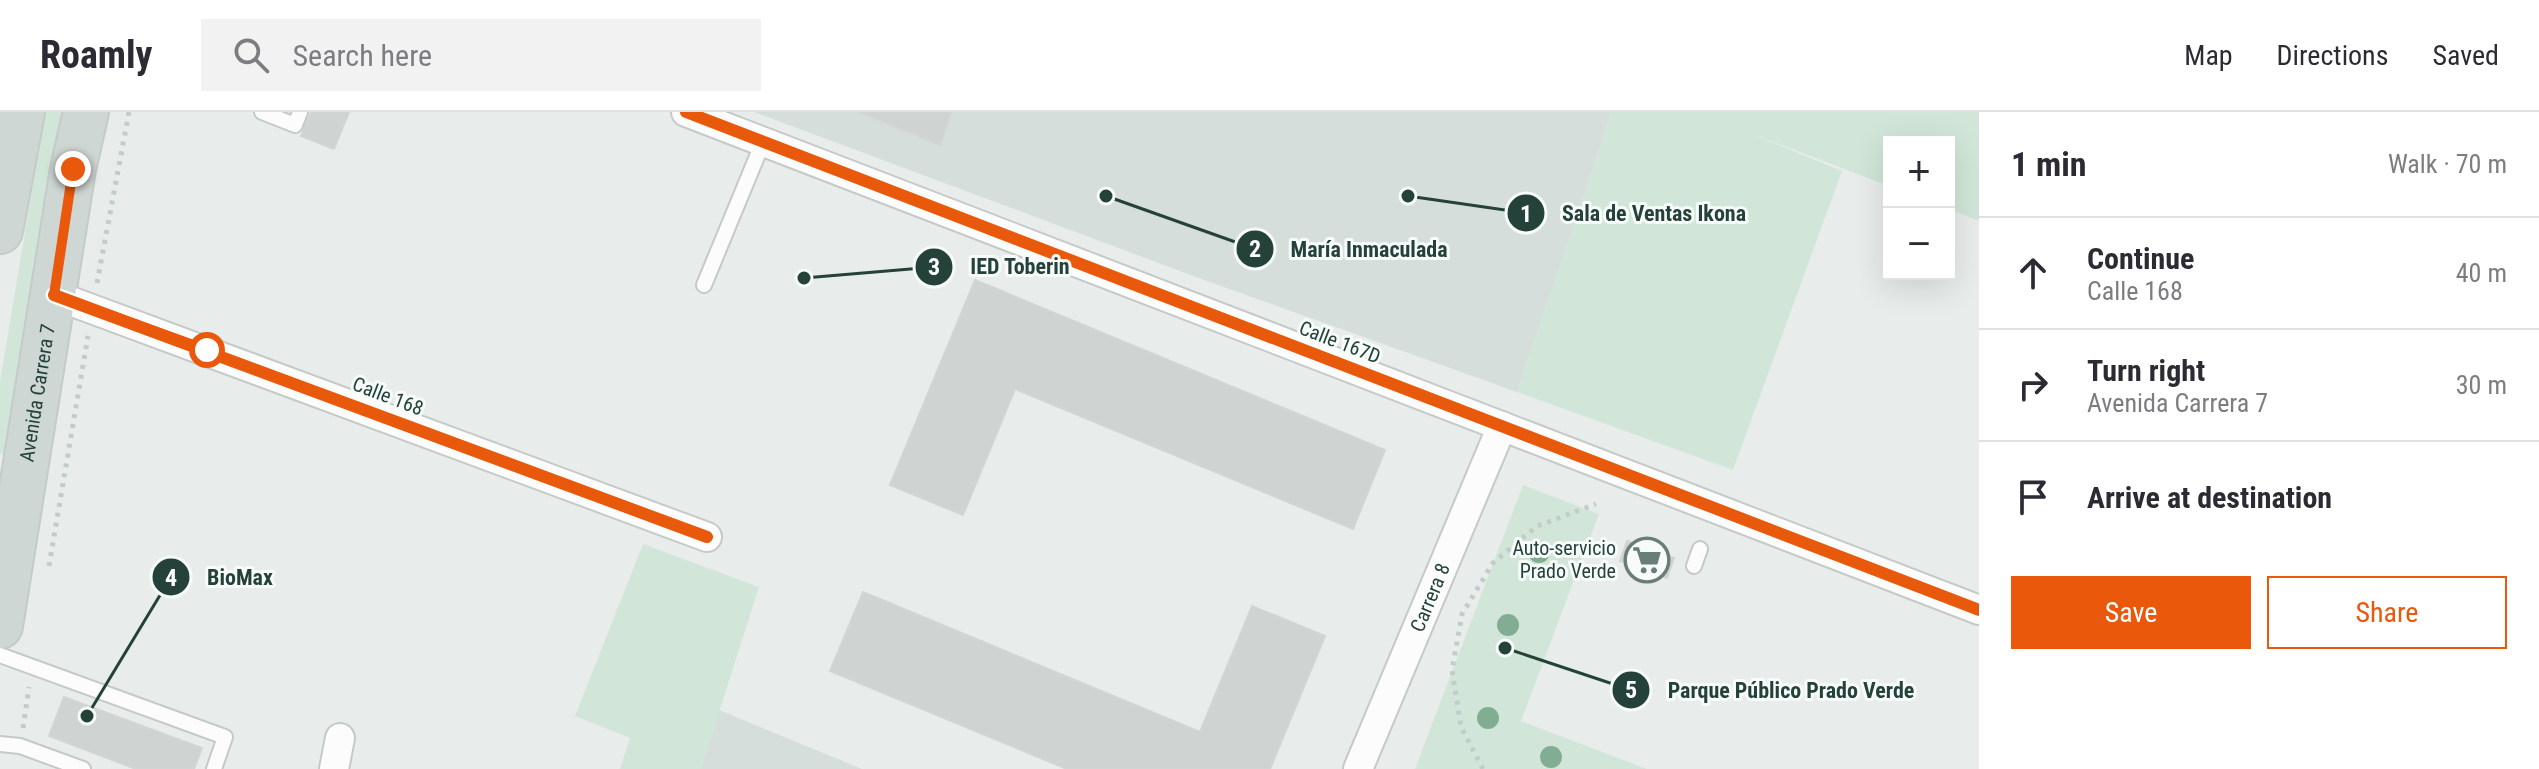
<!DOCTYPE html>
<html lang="en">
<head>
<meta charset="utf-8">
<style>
	body { margin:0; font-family:"Roboto Condensed",sans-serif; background:#f2f2f3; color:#2b2b33 }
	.controls { position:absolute; right:24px; top:24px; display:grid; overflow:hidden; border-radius:0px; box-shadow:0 8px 32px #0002 }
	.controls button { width:72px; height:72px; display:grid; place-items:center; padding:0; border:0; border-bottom:2px solid #e1e1e2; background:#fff; color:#2b2b33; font:40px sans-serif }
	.stop { position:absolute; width:24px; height:24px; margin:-18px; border:6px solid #ea580c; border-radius:50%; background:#fff }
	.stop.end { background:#ea580c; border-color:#fff; box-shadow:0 2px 8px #0008 }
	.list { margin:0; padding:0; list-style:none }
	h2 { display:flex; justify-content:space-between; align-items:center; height:104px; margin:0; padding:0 32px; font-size:34px }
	h2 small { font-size:26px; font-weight:400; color:#7c7c81 }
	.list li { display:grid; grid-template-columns:52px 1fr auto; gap:24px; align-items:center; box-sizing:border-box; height:112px; padding:0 32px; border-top:2px solid #e1e1e2 }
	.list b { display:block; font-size:30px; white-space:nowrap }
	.list p { margin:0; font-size:26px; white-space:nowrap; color:#7c7c81 }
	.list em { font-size:26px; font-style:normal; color:#7c7c81 }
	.actions { display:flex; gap:16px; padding:24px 32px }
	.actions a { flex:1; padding:18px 0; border:2px solid #ea580c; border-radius:0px; text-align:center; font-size:28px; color:#ea580c }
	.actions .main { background:#ea580c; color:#fff }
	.icon { flex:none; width:44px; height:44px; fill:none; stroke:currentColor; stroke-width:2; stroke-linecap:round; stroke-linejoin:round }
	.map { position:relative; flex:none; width:1979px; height:657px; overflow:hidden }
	header { display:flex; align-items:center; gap:48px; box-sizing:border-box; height:112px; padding:0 40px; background:#fff; border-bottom:2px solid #e1e1e2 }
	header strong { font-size:38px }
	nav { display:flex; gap:44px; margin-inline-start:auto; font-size:28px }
	.search { width:560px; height:72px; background:#f2f2f3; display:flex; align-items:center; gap:20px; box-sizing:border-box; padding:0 28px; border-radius:0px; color:#7c7c81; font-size:30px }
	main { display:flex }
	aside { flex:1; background:#fff }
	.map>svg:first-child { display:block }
	.built { fill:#d6dedb }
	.green { fill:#d1e6d8 }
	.building { fill:#cfd4d2; stroke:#d1d6d4; stroke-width:2 }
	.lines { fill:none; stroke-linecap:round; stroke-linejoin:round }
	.service-casing { stroke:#c5cac8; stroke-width:18 }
	.minor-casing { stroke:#c5cac8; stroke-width:32 }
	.primary-casing { stroke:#c3ccc9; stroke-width:48 }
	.path { stroke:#c3ccca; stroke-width:5; stroke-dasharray:4 6; stroke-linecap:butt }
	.service { stroke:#fcfcfc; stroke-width:14 }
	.minor { stroke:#fcfcfc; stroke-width:28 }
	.primary { stroke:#cfd7d5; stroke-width:44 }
	.cycleway-casing { stroke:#f7fbf9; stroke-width:17 }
	.cycleway { stroke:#e8590c; stroke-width:12 }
	.tree { fill:#81ae93 }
	.route { stroke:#ea580c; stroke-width:10 }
	.labels { text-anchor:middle; stroke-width:6; stroke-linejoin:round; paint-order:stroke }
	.street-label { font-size:20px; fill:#24423a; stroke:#f7fbf9 }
	.poi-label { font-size:20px; fill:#24423a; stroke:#f7fbf9; text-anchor:end }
	.leader { fill:none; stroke:#24423a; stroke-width:3 }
	.callout-dot { fill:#24423a; stroke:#f7fbf9; stroke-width:3 }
	.mark-label { font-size:24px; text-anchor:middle; font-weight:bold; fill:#fff }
	.callout-label { font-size:22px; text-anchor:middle; font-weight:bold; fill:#24423a; stroke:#f7fbf9; stroke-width:6; stroke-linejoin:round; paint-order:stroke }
</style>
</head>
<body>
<header>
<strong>Roamly</strong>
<div class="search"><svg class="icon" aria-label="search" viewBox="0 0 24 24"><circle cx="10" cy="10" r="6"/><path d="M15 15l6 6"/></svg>Search here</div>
<nav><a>Map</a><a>Directions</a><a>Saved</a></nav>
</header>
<main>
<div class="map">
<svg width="1979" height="657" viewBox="0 0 1979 657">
	<rect width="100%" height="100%" fill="#e8edeb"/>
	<path class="built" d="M754,0h858l-95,280 -313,-112z
		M719,598l143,59h-161z"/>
	<path class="green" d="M45,0h20l-58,344 -7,-2v-72z
		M1612,0h367v109l-30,-12v-67h-60v44l-139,-53 92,38 -109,299 -216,-78z
		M1523,373l76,29 -78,207 126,48h-232z
		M643,432l116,43 -58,182h-81l10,-31 -55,-22z"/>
	<path class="building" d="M311,0h38l-15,37 -33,-13z
		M860,0h91l-11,33z
		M975,168l410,170 -32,79 -338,-140 -52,126 -73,-30z
		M1627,429l47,17 -7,20 -47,-17z
		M863,480l337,140 52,-126 73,30 -55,133h-203l-237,-98z
		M64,585l138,51 -8,21h-58l-87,-33z"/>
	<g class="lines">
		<g class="service-casing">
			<path id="service" d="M262,0l33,13 5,-13
				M704,173l59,-143
				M1694,454l6,-17
				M0,543l225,82 -11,32
				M0,632l20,2 63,23"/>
		</g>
		<g class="minor-casing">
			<g id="minor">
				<path d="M686,0l1293,498"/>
				<path d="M54,183l653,242"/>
				<path d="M334,657l6,-31"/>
				<path id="s1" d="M1358,657l144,-343"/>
			</g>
		</g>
		<g class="primary-casing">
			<g id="primary">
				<path d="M0,119l22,-119"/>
				<path id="s2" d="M0,514l73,-457 13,-57"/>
			</g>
		</g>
		<path class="path" d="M97,171l32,-171
			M49,454l39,-230
			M23,616l6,-41
			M1483,657l-22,-42 -9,-57 10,-56 31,-51 44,-37 59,-22"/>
		<use href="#service" class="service"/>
		<use href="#minor" class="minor"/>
		<use href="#primary" class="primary"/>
		<g class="cycleway-casing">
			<path id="cycleway" d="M686,0l1293,498
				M54,183l653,242"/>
		</g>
		<use href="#cycleway" class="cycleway"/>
	</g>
	<g class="tree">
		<circle cx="1539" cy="440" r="11"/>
		<circle cx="1508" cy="513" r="11"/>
		<circle cx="1488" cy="606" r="11"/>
		<circle cx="1551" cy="645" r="11"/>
	</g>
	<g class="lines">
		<path class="route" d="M73,57l-19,126 153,55"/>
	</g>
	<defs>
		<g id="supermarket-ring" transform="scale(2.3)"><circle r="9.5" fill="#f7fbf9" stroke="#697e78" stroke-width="1.5"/><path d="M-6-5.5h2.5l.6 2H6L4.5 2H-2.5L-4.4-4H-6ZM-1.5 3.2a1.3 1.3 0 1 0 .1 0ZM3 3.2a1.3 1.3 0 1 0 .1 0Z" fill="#697e78"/></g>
	</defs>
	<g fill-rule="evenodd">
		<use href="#supermarket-ring" x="1647" y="448"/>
	</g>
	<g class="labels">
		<g class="street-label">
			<text transform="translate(1340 230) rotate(21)" y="7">Calle 167D</text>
			<text dy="7" stroke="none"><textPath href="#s2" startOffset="236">Avenida Carrera 7</textPath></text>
			<text transform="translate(388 284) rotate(21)" y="7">Calle 168</text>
			<text dy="7" stroke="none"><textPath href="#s1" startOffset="186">Carrera 8</textPath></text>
		</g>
		<g class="poi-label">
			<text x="1616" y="443">Auto-servicio<tspan x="1616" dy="23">Prado Verde</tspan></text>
		</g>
	</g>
	<path class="leader" d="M1408 84L1526 101M1106 84L1255 137M804 166L934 155M87 604L171 465M1505 536L1631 578"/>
	<g class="callout-dot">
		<circle cx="1408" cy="84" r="8"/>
		<circle cx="1106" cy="84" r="8"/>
		<circle cx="804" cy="166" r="8"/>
		<circle cx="87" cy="604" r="8"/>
		<circle cx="1505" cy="536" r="8"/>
		<circle cx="1526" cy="101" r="20"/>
		<circle cx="1255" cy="137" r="20"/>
		<circle cx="934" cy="155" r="20"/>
		<circle cx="171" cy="465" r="20"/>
		<circle cx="1631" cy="578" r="20"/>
	</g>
	<g class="mark-label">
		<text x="1526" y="110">1</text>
		<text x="1255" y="145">2</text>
		<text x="934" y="163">3</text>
		<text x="171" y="474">4</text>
		<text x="1631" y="586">5</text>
	</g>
	<g class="callout-label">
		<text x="1654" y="109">Sala de Ventas Ikona</text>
		<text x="1369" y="145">María Inmaculada</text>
		<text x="1020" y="162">IED Toberin</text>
		<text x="240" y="473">BioMax</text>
		<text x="1791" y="586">Parque Público Prado Verde</text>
	</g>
</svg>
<div class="controls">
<button>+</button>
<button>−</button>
</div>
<div class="stop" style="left:207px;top:238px"></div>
<div class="stop end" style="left:73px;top:57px"></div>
</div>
<aside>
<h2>1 min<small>Walk · 70 m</small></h2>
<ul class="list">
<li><svg class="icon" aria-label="ahead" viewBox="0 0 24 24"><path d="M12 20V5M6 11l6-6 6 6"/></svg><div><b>Continue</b><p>Calle 168</p></div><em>40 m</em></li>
<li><svg class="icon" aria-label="right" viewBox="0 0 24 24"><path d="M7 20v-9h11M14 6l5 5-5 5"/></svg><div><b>Turn right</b><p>Avenida Carrera 7</p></div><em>30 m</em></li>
<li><svg class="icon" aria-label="arrive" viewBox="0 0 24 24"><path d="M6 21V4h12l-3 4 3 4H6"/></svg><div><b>Arrive at destination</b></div></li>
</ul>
<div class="actions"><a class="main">Save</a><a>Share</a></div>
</aside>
</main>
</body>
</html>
